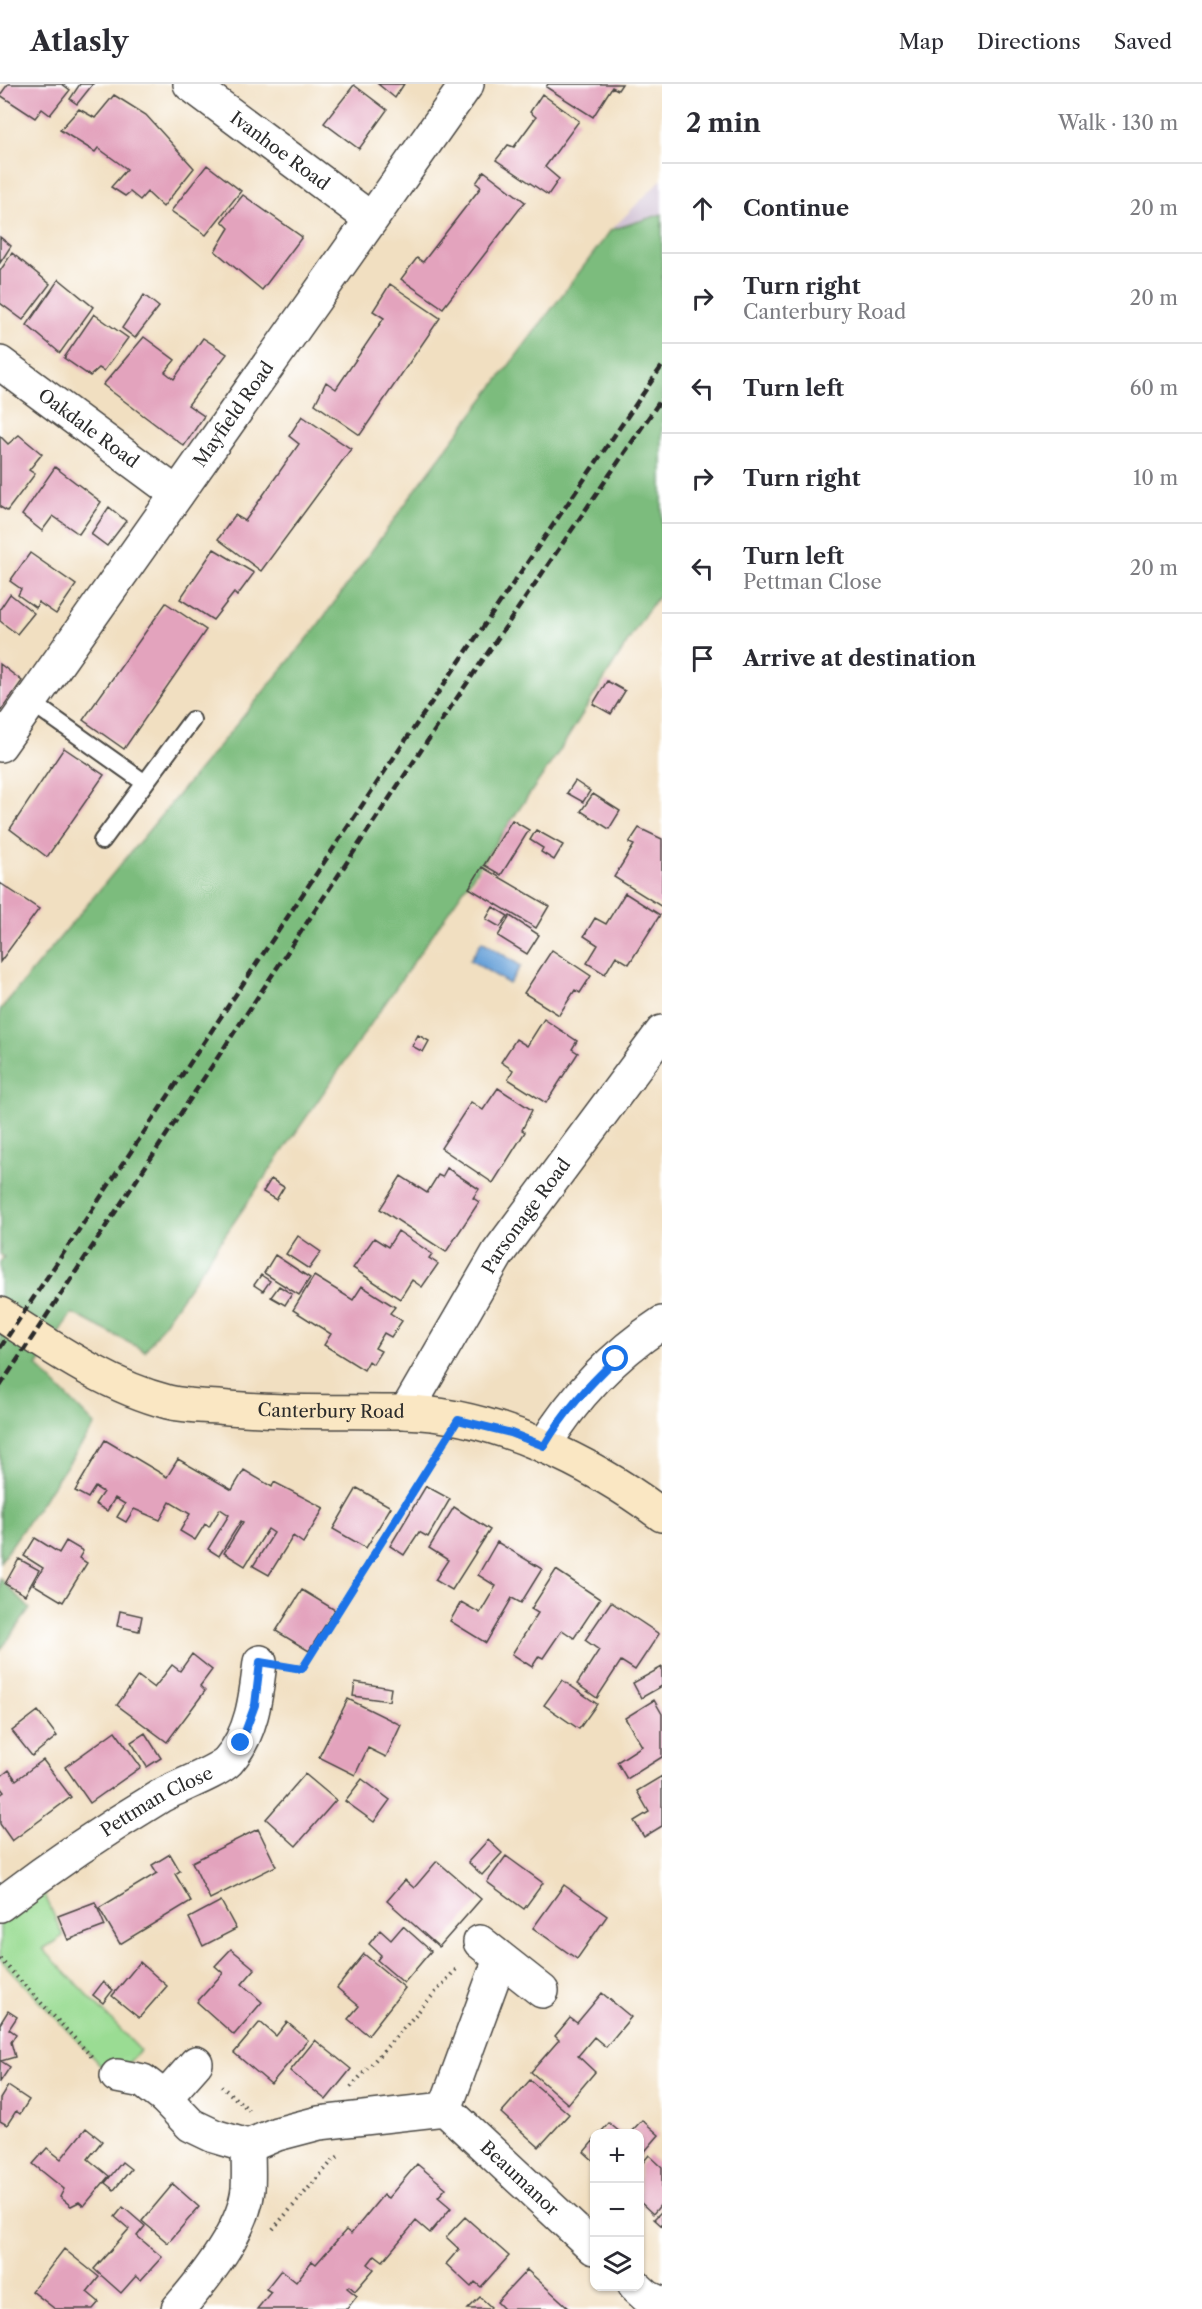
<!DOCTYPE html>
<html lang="en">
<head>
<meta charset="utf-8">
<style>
	body { margin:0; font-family:"Libre Caslon Text",serif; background:#f7f7f7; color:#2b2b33 }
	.controls { position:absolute; right:18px; bottom:18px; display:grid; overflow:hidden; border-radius:12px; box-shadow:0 2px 4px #0004 }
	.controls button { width:54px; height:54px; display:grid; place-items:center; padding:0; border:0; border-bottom:2px solid #e1e1e2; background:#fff; color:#2b2b33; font:30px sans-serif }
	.stop { position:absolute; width:18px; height:18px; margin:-14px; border:4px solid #1a73e8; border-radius:50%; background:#fff }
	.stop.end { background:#1a73e8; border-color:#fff; box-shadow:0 2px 6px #0008 }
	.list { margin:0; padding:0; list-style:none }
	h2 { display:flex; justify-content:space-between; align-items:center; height:78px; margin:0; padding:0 24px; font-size:26px }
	h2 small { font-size:20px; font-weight:400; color:#7c7c81 }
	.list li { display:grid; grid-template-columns:39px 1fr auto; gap:18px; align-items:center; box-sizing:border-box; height:90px; padding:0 24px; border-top:2px solid #e1e1e2 }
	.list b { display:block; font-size:22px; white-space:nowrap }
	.list p { margin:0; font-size:20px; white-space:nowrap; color:#7c7c81 }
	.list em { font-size:20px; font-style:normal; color:#7c7c81 }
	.icon { flex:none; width:33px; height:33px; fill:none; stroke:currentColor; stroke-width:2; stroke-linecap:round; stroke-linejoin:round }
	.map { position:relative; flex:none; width:662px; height:2225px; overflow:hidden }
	header { display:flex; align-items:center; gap:36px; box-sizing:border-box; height:84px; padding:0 30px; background:#fff; border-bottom:2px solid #e1e1e2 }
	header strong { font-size:28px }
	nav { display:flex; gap:33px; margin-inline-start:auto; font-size:21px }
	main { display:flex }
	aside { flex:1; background:#fff }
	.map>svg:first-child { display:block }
	.industrial { fill:#cebed1 }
	.green { fill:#9adc93; stroke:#62845f; stroke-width:1.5 }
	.forest { fill:#7bbc7d; stroke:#537454; stroke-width:1.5 }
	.water { fill:#6aa3d9; stroke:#4a6782; stroke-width:1.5 }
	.building { fill:#e3a3bd }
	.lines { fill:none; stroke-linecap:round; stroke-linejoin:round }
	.lane-casing { stroke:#494642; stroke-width:20 }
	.street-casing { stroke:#494642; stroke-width:36 }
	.secondary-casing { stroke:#494642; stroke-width:36 }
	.path { stroke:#494642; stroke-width:4; stroke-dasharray:1.5 4.5; stroke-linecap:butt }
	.lane { stroke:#fff; stroke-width:16 }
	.street { stroke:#fff; stroke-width:33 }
	.secondary { stroke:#fae7c3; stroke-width:33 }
	.rail { stroke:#2b2b2b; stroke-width:4.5; stroke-dasharray:9 4.5; stroke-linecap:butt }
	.route { stroke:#1a73e8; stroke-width:8 }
	.labels { text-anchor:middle; stroke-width:5; stroke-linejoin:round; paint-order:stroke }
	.street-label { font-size:18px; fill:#2b2b2b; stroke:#fff }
</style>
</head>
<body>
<header>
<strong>Atlasly</strong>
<nav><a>Map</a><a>Directions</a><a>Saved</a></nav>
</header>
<main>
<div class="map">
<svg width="662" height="2225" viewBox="0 0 662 2225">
	<rect width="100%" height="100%" fill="#fff"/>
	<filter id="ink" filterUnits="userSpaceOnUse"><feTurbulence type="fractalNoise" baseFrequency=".0167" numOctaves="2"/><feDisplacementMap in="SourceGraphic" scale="12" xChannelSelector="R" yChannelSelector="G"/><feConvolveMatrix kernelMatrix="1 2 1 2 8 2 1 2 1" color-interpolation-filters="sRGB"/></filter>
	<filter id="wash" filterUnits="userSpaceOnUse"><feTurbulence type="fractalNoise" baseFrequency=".008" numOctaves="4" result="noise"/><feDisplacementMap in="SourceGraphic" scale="24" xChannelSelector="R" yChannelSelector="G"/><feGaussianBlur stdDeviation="1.35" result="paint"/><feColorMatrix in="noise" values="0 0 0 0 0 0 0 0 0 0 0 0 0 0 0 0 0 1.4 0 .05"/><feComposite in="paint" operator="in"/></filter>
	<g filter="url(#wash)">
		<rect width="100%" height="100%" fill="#f1dfc1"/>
		<path class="industrial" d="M662,95v35l-51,16z"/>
		<path class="green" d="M37,1793l26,59 -20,13 97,101 -23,26 -6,1 -111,-118v-54z"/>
		<path class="forest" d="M662,130v378l-17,22 -85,136 -415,601 -73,-38 -35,53 58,59 -95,137v-300l4,-5 -4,-3v-244l313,-378 106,-147 192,-255z
			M0,1494l30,31 -30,42z"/>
		<path class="water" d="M482,857l39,25 -12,18 -39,-24z"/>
		<g id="blocks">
			<path class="building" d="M8,0h54l8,6 -20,25 -8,-6 -7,9 -35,-23z
				M80,0h13l-16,20 -7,-5z
				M378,0h26l-9,14z
				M548,0h74l-4,6 -6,-3 -19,30 -47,-30z
				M354,1l33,25 -28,39 -35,-26z
				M542,10l37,27 -34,46 14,12 -11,16 -52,-35 12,-15 6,2 22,-30 -6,-5z
				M114,11l32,20 48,53 -31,39 -16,-15 -7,8 -10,-8 -5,4 -14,-9 16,-18 -29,-21 -3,4 -35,-22 19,-21 16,9z
				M207,81l34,26 -35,44 -35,-24z
				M484,87l41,31 -82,106 -42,-29 16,-21 6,4 58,-75 -5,-4z
				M243,111l59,42 -40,53 -47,-39 14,-23 -7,-7z
				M0,153l11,9 -11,17z
				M12,169l38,31 -27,36 -23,-17v-32z
				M59,195l34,28 -33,46 -33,-28z
				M390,200l50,34 -80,117 -45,-31 11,-22 10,7 48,-71 -11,-7z
				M144,211l15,12 -24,31 -13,-10z
				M94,230l34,24 -24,33 -5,-3 -9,8 -26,-18z
				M144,253l31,23 -10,12 9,7 29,-41 24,16 -39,51 16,11 -20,30 -81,-61z
				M302,332l49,33 -90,122 -43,-32 17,-24 10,6 54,-77 -10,-8z
				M19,351l23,19 -13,16 6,4 -28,37 -7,-4v-71l8,8z
				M55,383l46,35 -22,32 -26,-18 -11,15 -20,-16z
				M109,423l17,14 -19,25 -16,-12z
				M214,465l40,24 -17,23 -3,-3 -21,27 -33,-21z
				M30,469l46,32 -20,29 -18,-12 -2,6 -18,-13 3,-6 -11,-8z
				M10,510l24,19 -17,21 -17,-13v-12z
				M166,519l40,27 -82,119 -41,-29z
				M0,580l22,17 -22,31z
				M607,597l18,10 -14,23 -18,-10z
				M64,664l40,27 -57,82 -37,-28z
				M575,697l15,10 -7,11 -16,-9z
				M593,710l27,17 -11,18 -28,-18z
				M512,736l17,10 -28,45 -17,-10z
				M639,744l23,11v68l-48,-30 20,-32 -5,-2z
				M536,746l27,15 -9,15 -13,-8 2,-4 -13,-8z
				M482,783l67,39 -13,22 -67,-40z
				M0,799l39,26 -39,53z
				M625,809l35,22 -31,49 -13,-8 -11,18 -18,-11 11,-18 -14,-9 11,-18 11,6z
				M493,823l15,9 -8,11 -14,-8z
				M510,832l29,19 -12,19 -29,-18z
				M552,866l39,26 -11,17 -5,-3 -16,25 -35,-22z
				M544,935l33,22 -5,8 6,4 -32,50 -38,-24 5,-9 -12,-8 15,-23 11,7z
				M418,951l11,6 -6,11 -11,-6z
				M498,1004l34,22 -10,20 3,2 -32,51 -52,-35 30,-46 12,8z
				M447,1084l32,21 -6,9 6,4 -33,50 -66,-43 21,-33 26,17 11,-18 4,2z
				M271,1095l13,8 -8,13 -13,-8z
				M398,1147l34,23 -3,4 9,6 -16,23 -10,-7 -12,19 -47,-31 21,-30 14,9z
				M298,1152l23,16 -12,17 -23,-15z
				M275,1171l35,23 -11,17 -35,-22z
				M261,1191l9,6 -7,10 -9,-6z
				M314,1192l39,24 9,-14 33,21 -5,6 12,8 -11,16 -7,-4 -9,15 6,3 -8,13 -4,-3 -5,9 -40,-25 7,-11 -38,-24z
				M279,1202l13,8 -7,11 -14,-8z
				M105,1356l62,37 11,-18 54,31 12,-20 28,17 2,-5 50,26 -21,35 -10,-7 -24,39 -16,-9 21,-33 -6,-4 -23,37 -21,-13 19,-31 -2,-1 -22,35 -11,-7 21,-34 -9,-6 -11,18 -4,-3 -10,16 -15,-9 10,-17 -20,-12 -10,18 -26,-11 -8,13 -9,-5 8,-13 -10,-6 -8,13 -12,-7 8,-12 -8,-5 -7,11 -13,-7z
				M426,1402l24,13 -22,38 -9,-5 -15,23 -14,-9z
				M357,1404l34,19 -25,41 -33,-19z
				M454,1423l36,23 -38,60 -17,-10 13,-20 -19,-12z
				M35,1454l24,15 7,-12 17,10 -4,7 8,5 -24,39 -30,-18 10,-16 -19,-12z
				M497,1458l45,27 -21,34 -9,-5 -26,45 -36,-22 11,-19 19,11 16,-27 -18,-11z
				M19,1475l20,11 -14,25 -20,-11z
				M556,1486l44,29 -26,39 -12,-8 -19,28 -4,-2 -7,11 -20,-13 26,-41 -7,-4z
				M302,1506l33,20 -26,41 -33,-20z
				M611,1518l48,32 -24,36 -14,-9 -24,37 -20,-14 22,-34 -14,-10z
				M120,1527l22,5 -3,15 -22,-5z
				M192,1570l20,16 -12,16 5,5 -38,51 -50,-37 21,-29 16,12 18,-23 8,6z
				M662,1583v19l-21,12 -8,-15z
				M562,1596l35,24 -18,25 -35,-24z
				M355,1598l36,6 -2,13 -36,-5z
				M348,1615l53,26 -15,32 -18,-9 -13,27 -36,-18z
				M654,1616l8,14v43l-35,22 -10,-17 25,-16 -17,-28z
				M38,1627l19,25 -25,20 -20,-25z
				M115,1647l26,36 -51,36 -25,-36z
				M145,1649l16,25 -14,9 -16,-25z
				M43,1676l28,37 -59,44 -12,-17v-29l4,-3 -4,-5v-10l9,-7 7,10z
				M305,1690l31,26 -40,46 -30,-27z
				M662,1692v50l-18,11 -10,-16 15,-9 -12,-21z
				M362,1695l28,21 -16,22 -29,-21z
				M258,1745l18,37 -66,33 -18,-37z
				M488,1756l14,13 -20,22 -14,-13z
				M170,1770l10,17 -5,3 16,27 -71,43 -21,-36 58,-35 -5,-8z
				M506,1772l37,27 -19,26 -37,-27z
				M437,1777l44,38 -42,48 -52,-46 18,-21 9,8z
				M564,1801l43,31 -30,43 -44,-31z
				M221,1817l15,28 -33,17 -14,-28z
				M95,1818l10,24 -37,14 -10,-24z
				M403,1842l28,25 -27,32 -27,-23 4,-5 -12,-11 11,-14 11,10z
				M231,1865l24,20 -13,15 20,18 -28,33 -37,-33 26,-29 -8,-7z
				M364,1870l41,34 -37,47 -20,-16 11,-13 -22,-18z
				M140,1878l27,24 -28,32 -27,-22z
				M103,1898l10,8 -10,13 -10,-8z
				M602,1909l29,24 -25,30 -12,-10 -16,19 17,16 -27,32 -37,-32 28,-32 -4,-4 15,-18 7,5z
				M8,1927l9,6 -8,12 7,5 -5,8 4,15 -14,4 9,6 -10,15v-58z
				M260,1938l16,14 11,-14 21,18 -37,44 -37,-31z
				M315,1956l36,29 -25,31 -36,-29z
				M530,1996l39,34 -30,33 -38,-34z
				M8,2002l21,14 -9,14 -4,-3 -9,14 -7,-4v-22z
				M642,2036l17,15 -19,22v-23l-10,-1z
				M609,2039l12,10h-21z
				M86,2044l16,13 -14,18 21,17 -25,30 -5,-4 -8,4 -11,-9 4,-8 -31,-25 14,-16 14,11z
				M594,2056v21l-10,-9z
				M649,2071l13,12v36l-9,11 -13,-12v-36z
				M122,2078l9,7 -17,21 -9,-7z
				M417,2080l29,24 -8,9 13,11 -21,25 -14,-12 -33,40 -8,-6 -7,9 6,5 -19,22 -6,-5 -2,2 10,8 -10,13h-90l14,-17 -5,-3 15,-19 15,12 16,-21 4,3 30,-34 5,4 32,-39 5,3z
				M173,2100l26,23 -31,36 -26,-22z
				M123,2123l22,19 -8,10 25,21 -21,23 -5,-4 -15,17 -27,-24 35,-40 -14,-12z
				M662,2127v15l-8,-7z
				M465,2133l44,39 -28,31 -6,-5 -4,5 -25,-23 13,-15 -13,-12z
				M64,2165l35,28 -12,15 12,10 -6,7h-38l-23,-18z
				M527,2186l43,39h-66l-7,-7z
				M480,2213l11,10 -2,2h-21z"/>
		</g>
	</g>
	<g filter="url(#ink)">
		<use href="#blocks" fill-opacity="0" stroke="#494642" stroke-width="1.5"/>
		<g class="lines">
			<g class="lane-casing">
				<path id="lane" d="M31,618l114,81 -43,58
					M145,699l47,-63"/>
			</g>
			<g class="street-casing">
				<g id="street">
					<path id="s1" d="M190,0l181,135"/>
					<path id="s2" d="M0,279l177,131"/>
					<path id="s3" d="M0,661l467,-661"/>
					<path id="s4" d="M406,1328l92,-159 164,-221"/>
					<path d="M544,1362c29,-48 70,-92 118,-123"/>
					<path id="s5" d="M0,1821c51,-39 104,-75 159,-108 17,-10 57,-24 69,-36 24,-27 28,-64 32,-99"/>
					<path d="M480,1858l62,49"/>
					<path id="s6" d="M117,1992l26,5 22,17 26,27 23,11 34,10 29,-12 42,-11 126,-14 149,139"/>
					<path d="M165,2014l31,-35"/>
					<path d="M445,2025l55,-150"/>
					<path d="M635,2202l12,11 15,7"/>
					<path d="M178,2225c27,-31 66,-79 70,-120 1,-14 0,-29 0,-43"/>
				</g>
			</g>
			<g class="secondary-casing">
				<g id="secondary">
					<path id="s7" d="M0,1230c53,34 107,72 168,88 16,4 34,4 50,5 62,6 124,4 186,5 90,2 187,50 258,103"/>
				</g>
			</g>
			<path class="path" d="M293,1584l9,1 138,-220
				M0,1875l92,98
				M221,2002l28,24
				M351,2003l107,-120
				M273,2145l61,-70 7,-4"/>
			<use href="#lane" class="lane"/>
			<use href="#street" class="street"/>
			<use href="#secondary" class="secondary"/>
			<path class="rail" d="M0,1264l405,-607 257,-375
				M0,1302l422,-637 240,-351"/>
		</g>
	</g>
	<g class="lines" filter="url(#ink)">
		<path class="route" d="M241,1659l14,-38 5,-43 42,7 156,-249 53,13 33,13c20,-34 44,-60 72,-87"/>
	</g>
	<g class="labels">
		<g class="street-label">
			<text dy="6" stroke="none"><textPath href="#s1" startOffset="112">Ivanhoe Road</textPath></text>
			<text dy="6" stroke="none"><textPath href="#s3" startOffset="405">Mayfield Road</textPath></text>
			<text dy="6" stroke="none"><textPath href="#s2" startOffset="110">Oakdale Road</textPath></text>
			<text dy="6" stroke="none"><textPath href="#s4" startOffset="230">Parsonage Road</textPath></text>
			<text dy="6" stroke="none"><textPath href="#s7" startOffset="354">Canterbury Road</textPath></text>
			<text dy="6" stroke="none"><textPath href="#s5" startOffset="188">Pettman Close</textPath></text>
			<text dy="6" stroke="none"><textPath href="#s6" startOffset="456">Beaumanor</textPath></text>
		</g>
	</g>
</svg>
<div class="controls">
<button>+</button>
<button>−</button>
<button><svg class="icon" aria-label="layers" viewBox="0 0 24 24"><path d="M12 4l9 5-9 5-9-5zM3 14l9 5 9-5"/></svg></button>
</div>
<div class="stop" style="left:616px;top:1275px"></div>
<div class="stop end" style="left:241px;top:1659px"></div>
</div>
<aside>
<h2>2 min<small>Walk · 130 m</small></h2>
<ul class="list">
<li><svg class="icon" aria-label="ahead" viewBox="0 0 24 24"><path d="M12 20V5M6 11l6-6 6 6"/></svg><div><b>Continue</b></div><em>20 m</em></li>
<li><svg class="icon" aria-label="right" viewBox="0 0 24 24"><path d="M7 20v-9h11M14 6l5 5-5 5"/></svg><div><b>Turn right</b><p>Canterbury Road</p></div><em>20 m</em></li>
<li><svg class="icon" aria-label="left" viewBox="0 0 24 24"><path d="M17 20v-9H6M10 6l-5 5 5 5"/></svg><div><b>Turn left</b></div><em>60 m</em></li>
<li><svg class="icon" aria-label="right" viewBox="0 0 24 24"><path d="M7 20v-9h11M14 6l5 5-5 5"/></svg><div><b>Turn right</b></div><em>10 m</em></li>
<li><svg class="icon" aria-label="left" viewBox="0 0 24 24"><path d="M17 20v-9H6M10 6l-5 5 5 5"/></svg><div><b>Turn left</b><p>Pettman Close</p></div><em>20 m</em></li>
<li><svg class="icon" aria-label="arrive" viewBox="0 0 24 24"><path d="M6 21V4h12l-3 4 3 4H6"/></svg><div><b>Arrive at destination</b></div></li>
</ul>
</aside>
</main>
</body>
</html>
